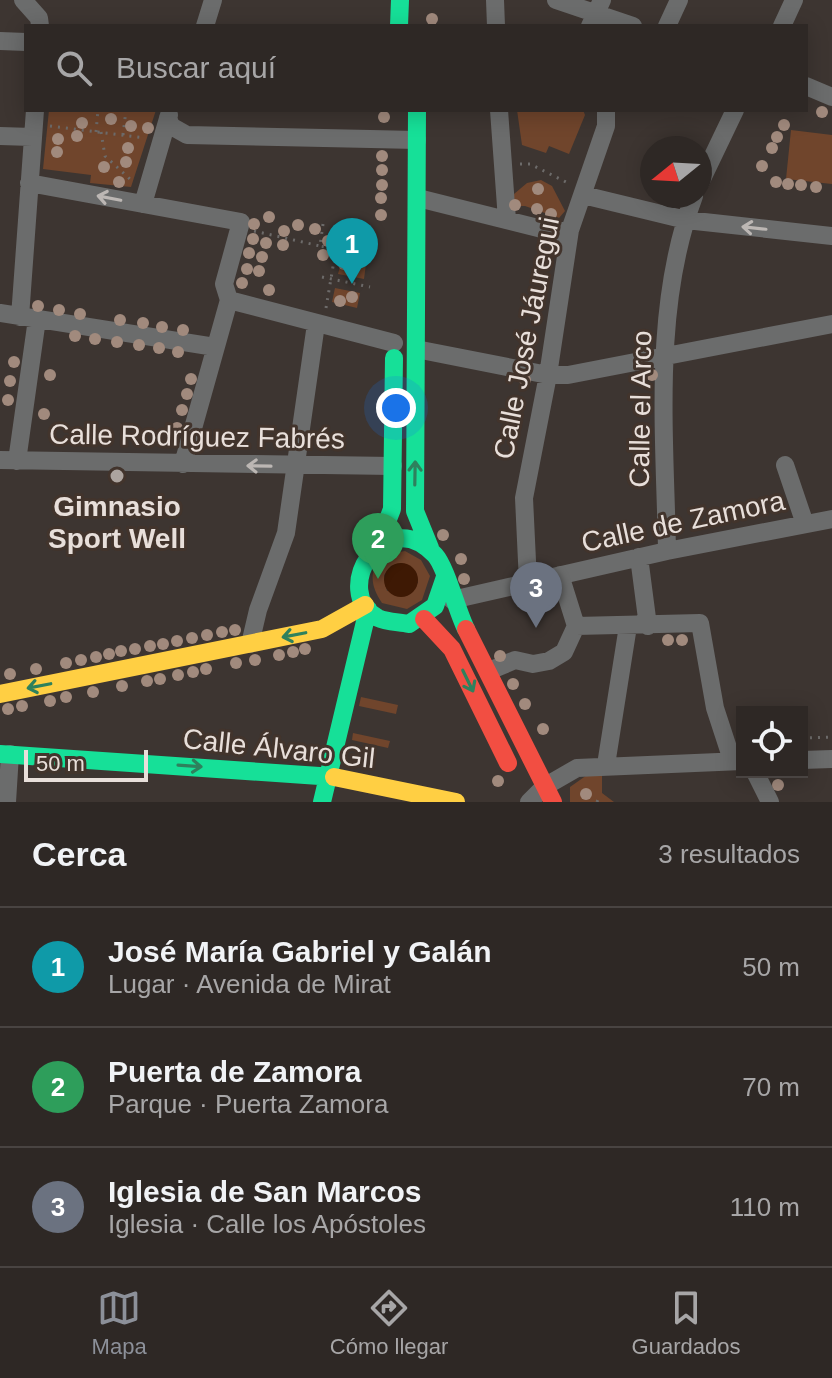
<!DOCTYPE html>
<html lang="es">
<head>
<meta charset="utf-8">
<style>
	body { margin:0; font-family:Arial,sans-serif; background:#3a3432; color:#f1f3f6 }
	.controls { position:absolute; right:24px; bottom:24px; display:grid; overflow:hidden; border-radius:0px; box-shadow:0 4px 20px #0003 }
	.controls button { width:72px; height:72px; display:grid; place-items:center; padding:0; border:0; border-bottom:2px solid #494442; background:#2e2825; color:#f1f3f6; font:40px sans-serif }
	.compass { position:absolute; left:640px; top:136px; width:72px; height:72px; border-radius:50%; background:#2e2825; box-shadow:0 4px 20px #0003; rotate:252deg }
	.scale { position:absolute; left:24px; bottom:20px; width:124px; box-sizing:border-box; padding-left:8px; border:4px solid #e8dfda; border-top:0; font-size:22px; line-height:28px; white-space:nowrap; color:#e8dfda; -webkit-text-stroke:6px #42342c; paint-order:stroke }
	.you { position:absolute; left:396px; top:408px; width:28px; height:28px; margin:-20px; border:6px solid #fff; border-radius:50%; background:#1a73e8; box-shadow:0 0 0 12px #1a73e833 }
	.badge { display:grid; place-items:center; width:52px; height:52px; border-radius:50%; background:#8c9099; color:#fff; font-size:26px; font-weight:700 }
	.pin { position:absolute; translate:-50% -66px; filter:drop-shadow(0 2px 4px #0008) }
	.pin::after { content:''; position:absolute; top:42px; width:28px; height:24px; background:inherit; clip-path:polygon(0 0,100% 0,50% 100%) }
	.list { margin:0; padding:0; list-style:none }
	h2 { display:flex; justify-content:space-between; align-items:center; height:104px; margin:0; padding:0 32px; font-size:34px }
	h2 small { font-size:26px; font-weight:400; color:#a7a6a7 }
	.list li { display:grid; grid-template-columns:52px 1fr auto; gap:24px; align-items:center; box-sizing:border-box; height:120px; padding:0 32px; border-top:2px solid #494442 }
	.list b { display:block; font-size:30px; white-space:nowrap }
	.list p { margin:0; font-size:26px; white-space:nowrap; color:#a7a6a7 }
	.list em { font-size:26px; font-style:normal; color:#a7a6a7 }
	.icon { flex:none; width:44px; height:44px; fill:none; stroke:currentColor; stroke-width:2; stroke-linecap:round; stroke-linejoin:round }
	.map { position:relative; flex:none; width:832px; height:802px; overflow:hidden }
	.search { position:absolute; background:#2e2825; box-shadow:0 4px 20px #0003; left:24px; right:24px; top:24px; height:88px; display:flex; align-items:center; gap:20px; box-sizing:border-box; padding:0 28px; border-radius:0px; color:#a7a6a7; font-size:30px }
	.sheet { height:464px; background:#2e2825 }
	nav { display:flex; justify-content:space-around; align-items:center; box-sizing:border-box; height:112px; border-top:2px solid #494442; background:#2e2825; font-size:22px; color:#a7a6a7 }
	nav a { display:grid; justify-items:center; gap:4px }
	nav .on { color:#8c9099 }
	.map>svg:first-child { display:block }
	.green { fill:#70452c; fill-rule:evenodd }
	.water { fill:#3e1904 }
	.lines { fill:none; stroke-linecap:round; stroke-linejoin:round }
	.path { stroke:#6d6b6a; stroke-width:3; stroke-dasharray:2 6; stroke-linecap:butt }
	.street { stroke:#6b6c6c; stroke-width:18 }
	.fast { stroke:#16e098; stroke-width:18 }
	.slow { stroke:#ffcf43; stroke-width:18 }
	.jam { stroke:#f24e42; stroke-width:18 }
	.tree { fill:#a18a7d }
	.oneway { stroke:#bcb7b4 }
	.oneway2 { stroke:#2e815d }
	.poi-dot { fill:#aca49f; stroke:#42342c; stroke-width:3 }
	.labels { text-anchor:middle; stroke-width:6; stroke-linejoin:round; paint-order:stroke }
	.street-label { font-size:28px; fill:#e8dfda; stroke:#42342c }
	.poi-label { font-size:28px; font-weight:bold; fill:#e8dfda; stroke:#42342c }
</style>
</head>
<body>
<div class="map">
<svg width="832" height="802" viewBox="0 0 832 802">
	<rect width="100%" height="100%" fill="#3d3531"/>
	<path class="green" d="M49,110h107l-25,77 -41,-4 1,-8 -48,-6z
		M517,110h66l2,5 -16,39 -20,-8 -3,7 -24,-8z
		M791,130l41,5v49l-46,-5z
		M541,180l11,6 13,25 -6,7 -34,-12h-13l2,-12 13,-11z
		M342,259l24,5 -2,15 -26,-5z
		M335,288l25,5 -3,15 -25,-6z
		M405,551l16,9 9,16 -8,24 -15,9 -25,-6c-18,-27 -10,-46 23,-52zM402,563l14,9 2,11 -31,8 -3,-16 7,-9z
		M361,697l37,8 -2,9 -37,-8z
		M353,733l37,8 -2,7 -36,-8z
		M587,775h15v18l12,9h-44v-15z"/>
	<path class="water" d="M384 580a17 17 0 1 1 34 0a17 17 0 1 1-34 0Z"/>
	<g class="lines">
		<path class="path" d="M50,126l95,12
			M96,132l2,-22
			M101,132l4,24 26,24
			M123,135l3,-25
			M520,164h10l38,19
			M323,224l-3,22 50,9
			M254,231l66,15
			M322,277l48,10
			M326,308l10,-59
			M802,738l30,-1
			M597,802l2,-5"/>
		<path class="street" d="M23,0l16,18 1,8
			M495,0l1,26
			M556,0l77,26
			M205,26l8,-26
			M590,26l12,-26
			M667,26l12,-26
			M782,26l12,-26
			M0,41l26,1
			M806,86l26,11
			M499,110l8,110
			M168,118l3,8 16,9 230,5
			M0,136l32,1
			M29,183l212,39 -17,62 5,16
			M700,183l35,-73
			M583,195l103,25 146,16
			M418,198l136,34 16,-2
			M143,204l26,-89
			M229,300l165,43
			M0,313l215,34
			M20,317l15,-207
			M416,349l132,26h20l264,-51
			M0,460l393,6
			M17,461l20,-142
			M183,464l46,-164
			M785,465l20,59
			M667,551c-2,-117 -15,-243 27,-355
			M639,557l9,69
			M528,582l-4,-84 24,-123 22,-145 36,-104v-16
			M452,600l215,-49 165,-32
			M576,626l124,-3 15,85 17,52
			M250,644l8,-34 28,-77 30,-209
			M489,671l26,-11 18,4 16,-3 15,-9 12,-26 -16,-51
			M802,760l30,-1
			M606,765l22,-139
			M755,772l15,30
			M7,802l3,-48
			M529,802l15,-15 33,-19 165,-7"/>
		<path class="fast" d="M399,26l1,-26
			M417,110l-2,401 15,37
			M378,545l14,-36 2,-151
			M445,577l-10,29 -26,18c-9,-2 -23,-2 -31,-6 -49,-26 7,-117 57,-63 11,12 22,56 31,74
			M0,754l334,23
			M322,802l46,-193"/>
		<path class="slow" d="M0,694l322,-65 43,-24
			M334,777l122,25"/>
		<path class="jam" d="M424,619l28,30 56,114
			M466,629l87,173"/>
	</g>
	<g class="tree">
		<circle cx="432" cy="19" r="6"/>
		<circle cx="822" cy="112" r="6"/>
		<circle cx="384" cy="117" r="6"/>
		<circle cx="111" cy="119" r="6"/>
		<circle cx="82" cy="123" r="6"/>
		<circle cx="784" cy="125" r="6"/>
		<circle cx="131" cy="126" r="6"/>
		<circle cx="148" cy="128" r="6"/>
		<circle cx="77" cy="136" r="6"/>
		<circle cx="777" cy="137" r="6"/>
		<circle cx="58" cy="139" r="6"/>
		<circle cx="128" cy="148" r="6"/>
		<circle cx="772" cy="148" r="6"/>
		<circle cx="57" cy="152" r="6"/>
		<circle cx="382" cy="156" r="6"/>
		<circle cx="126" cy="162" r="6"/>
		<circle cx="762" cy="166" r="6"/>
		<circle cx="104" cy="167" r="6"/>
		<circle cx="382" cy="170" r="6"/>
		<circle cx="119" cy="182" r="6"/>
		<circle cx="776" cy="182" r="6"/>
		<circle cx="788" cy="184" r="6"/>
		<circle cx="382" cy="185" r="6"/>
		<circle cx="801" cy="185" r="6"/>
		<circle cx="816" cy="187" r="6"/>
		<circle cx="538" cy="189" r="6"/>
		<circle cx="381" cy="198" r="6"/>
		<circle cx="515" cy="205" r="6"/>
		<circle cx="537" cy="209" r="6"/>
		<circle cx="551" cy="214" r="6"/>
		<circle cx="381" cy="215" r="6"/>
		<circle cx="269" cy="217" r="6"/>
		<circle cx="254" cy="224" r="6"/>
		<circle cx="298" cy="225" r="6"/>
		<circle cx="315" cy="229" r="6"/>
		<circle cx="284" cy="231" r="6"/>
		<circle cx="343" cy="234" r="6"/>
		<circle cx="253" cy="239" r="6"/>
		<circle cx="328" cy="241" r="6"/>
		<circle cx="266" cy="243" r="6"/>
		<circle cx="283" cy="245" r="6"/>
		<circle cx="355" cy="248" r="6"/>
		<circle cx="249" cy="253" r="6"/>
		<circle cx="323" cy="255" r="6"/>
		<circle cx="262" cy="257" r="6"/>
		<circle cx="344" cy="264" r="6"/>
		<circle cx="247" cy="269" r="6"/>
		<circle cx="259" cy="271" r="6"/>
		<circle cx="242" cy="283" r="6"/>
		<circle cx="269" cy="290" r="6"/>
		<circle cx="352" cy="297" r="6"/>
		<circle cx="340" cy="301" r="6"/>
		<circle cx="38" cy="306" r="6"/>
		<circle cx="59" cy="310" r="6"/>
		<circle cx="80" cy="314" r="6"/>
		<circle cx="120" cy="320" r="6"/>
		<circle cx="143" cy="323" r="6"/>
		<circle cx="162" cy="327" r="6"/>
		<circle cx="183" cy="330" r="6"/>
		<circle cx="75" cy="336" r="6"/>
		<circle cx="95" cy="339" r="6"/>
		<circle cx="117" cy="342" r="6"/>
		<circle cx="139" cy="345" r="6"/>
		<circle cx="159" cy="348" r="6"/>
		<circle cx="178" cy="352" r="6"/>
		<circle cx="14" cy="362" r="6"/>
		<circle cx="50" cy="375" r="6"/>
		<circle cx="652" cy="375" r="6"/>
		<circle cx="191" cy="379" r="6"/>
		<circle cx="525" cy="380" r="6"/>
		<circle cx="10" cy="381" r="6"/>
		<circle cx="187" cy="394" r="6"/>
		<circle cx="8" cy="400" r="6"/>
		<circle cx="182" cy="410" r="6"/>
		<circle cx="44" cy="414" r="6"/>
		<circle cx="177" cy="428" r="6"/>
		<circle cx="443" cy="535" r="6"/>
		<circle cx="461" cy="559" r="6"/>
		<circle cx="464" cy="579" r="6"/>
		<circle cx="235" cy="630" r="6"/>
		<circle cx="222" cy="632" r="6"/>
		<circle cx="207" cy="635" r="6"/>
		<circle cx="192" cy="638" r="6"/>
		<circle cx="668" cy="640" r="6"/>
		<circle cx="682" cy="640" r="6"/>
		<circle cx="177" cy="641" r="6"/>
		<circle cx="163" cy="644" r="6"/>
		<circle cx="150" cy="646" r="6"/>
		<circle cx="135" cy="649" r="6"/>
		<circle cx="305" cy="649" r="6"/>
		<circle cx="121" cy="651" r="6"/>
		<circle cx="293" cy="652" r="6"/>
		<circle cx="109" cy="654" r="6"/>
		<circle cx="279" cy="655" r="6"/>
		<circle cx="500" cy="656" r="6"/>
		<circle cx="96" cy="657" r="6"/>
		<circle cx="81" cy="660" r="6"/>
		<circle cx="255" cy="660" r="6"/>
		<circle cx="66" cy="663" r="6"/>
		<circle cx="236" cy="663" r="6"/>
		<circle cx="36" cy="669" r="6"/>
		<circle cx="206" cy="669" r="6"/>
		<circle cx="193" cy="672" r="6"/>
		<circle cx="10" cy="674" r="6"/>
		<circle cx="178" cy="675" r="6"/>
		<circle cx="160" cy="679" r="6"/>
		<circle cx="147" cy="681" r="6"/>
		<circle cx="513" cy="684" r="6"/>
		<circle cx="122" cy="686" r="6"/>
		<circle cx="93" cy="692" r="6"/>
		<circle cx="66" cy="697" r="6"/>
		<circle cx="50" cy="701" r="6"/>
		<circle cx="525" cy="704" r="6"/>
		<circle cx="22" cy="706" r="6"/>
		<circle cx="8" cy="709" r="6"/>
		<circle cx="543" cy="729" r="6"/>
		<circle cx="498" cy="781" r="6"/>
		<circle cx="778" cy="785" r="6"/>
		<circle cx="586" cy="794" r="6"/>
	</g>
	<defs><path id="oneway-shaft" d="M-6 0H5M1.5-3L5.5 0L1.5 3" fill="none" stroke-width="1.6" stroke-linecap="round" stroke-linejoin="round" transform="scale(2)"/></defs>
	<g class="oneway">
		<use href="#oneway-shaft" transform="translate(109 198) rotate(-169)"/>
		<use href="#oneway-shaft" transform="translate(754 228) rotate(-174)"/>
		<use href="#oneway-shaft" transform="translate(259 466) rotate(-179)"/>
	</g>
	<g class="oneway2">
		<use href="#oneway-shaft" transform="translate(415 473) rotate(-89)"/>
		<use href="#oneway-shaft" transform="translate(294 635) rotate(169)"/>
		<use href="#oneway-shaft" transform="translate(468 681) rotate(64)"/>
		<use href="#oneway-shaft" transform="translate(39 686) rotate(169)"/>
		<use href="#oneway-shaft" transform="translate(190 766) rotate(4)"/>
	</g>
	<circle class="poi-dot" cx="117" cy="476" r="8"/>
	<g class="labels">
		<g class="street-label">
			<text transform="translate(526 338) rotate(-79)" y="10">Calle José Jáuregui</text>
			<text transform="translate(640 409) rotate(-89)" y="10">Calle el Arco</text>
			<text transform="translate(197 436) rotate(1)" y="10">Calle Rodríguez Fabrés</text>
			<text transform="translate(683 521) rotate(-12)" y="10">Calle de Zamora</text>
			<text transform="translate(279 748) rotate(6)" y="10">Calle Álvaro Gil</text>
		</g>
		<g class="poi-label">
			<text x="117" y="516">Gimnasio<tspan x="117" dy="32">Sport Well</tspan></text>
		</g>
	</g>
</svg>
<div class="controls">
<button><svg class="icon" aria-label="locate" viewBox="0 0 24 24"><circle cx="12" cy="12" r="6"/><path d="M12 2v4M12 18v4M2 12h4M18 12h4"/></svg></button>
</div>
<svg class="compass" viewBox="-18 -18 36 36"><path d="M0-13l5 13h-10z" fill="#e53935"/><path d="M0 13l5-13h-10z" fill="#a7a6a7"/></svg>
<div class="scale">50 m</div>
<div class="you"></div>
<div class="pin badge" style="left:352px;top:284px;background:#0f9aa8">1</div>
<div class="pin badge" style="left:378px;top:579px;background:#2e9e5b">2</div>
<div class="pin badge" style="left:536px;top:628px;background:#6b7280">3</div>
<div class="search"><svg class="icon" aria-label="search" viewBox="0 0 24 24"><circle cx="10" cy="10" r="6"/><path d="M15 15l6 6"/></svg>Buscar aquí</div>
</div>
<section class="sheet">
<h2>Cerca<small>3 resultados</small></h2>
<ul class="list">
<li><span class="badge" style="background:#0f9aa8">1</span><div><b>José María Gabriel y Galán</b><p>Lugar · Avenida de Mirat</p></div><em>50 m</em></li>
<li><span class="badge" style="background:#2e9e5b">2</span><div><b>Puerta de Zamora</b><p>Parque · Puerta Zamora</p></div><em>70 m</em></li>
<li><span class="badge" style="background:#6b7280">3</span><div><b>Iglesia de San Marcos</b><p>Iglesia · Calle los Apóstoles</p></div><em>110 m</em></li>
</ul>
</section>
<nav>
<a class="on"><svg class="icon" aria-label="map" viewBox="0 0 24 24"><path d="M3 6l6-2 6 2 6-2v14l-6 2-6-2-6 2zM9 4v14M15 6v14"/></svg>Mapa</a>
<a><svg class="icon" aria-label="directions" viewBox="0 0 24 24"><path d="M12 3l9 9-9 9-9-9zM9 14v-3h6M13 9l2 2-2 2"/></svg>Cómo llegar</a>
<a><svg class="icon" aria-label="saved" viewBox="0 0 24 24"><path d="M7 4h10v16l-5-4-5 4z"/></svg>Guardados</a>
</nav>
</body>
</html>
